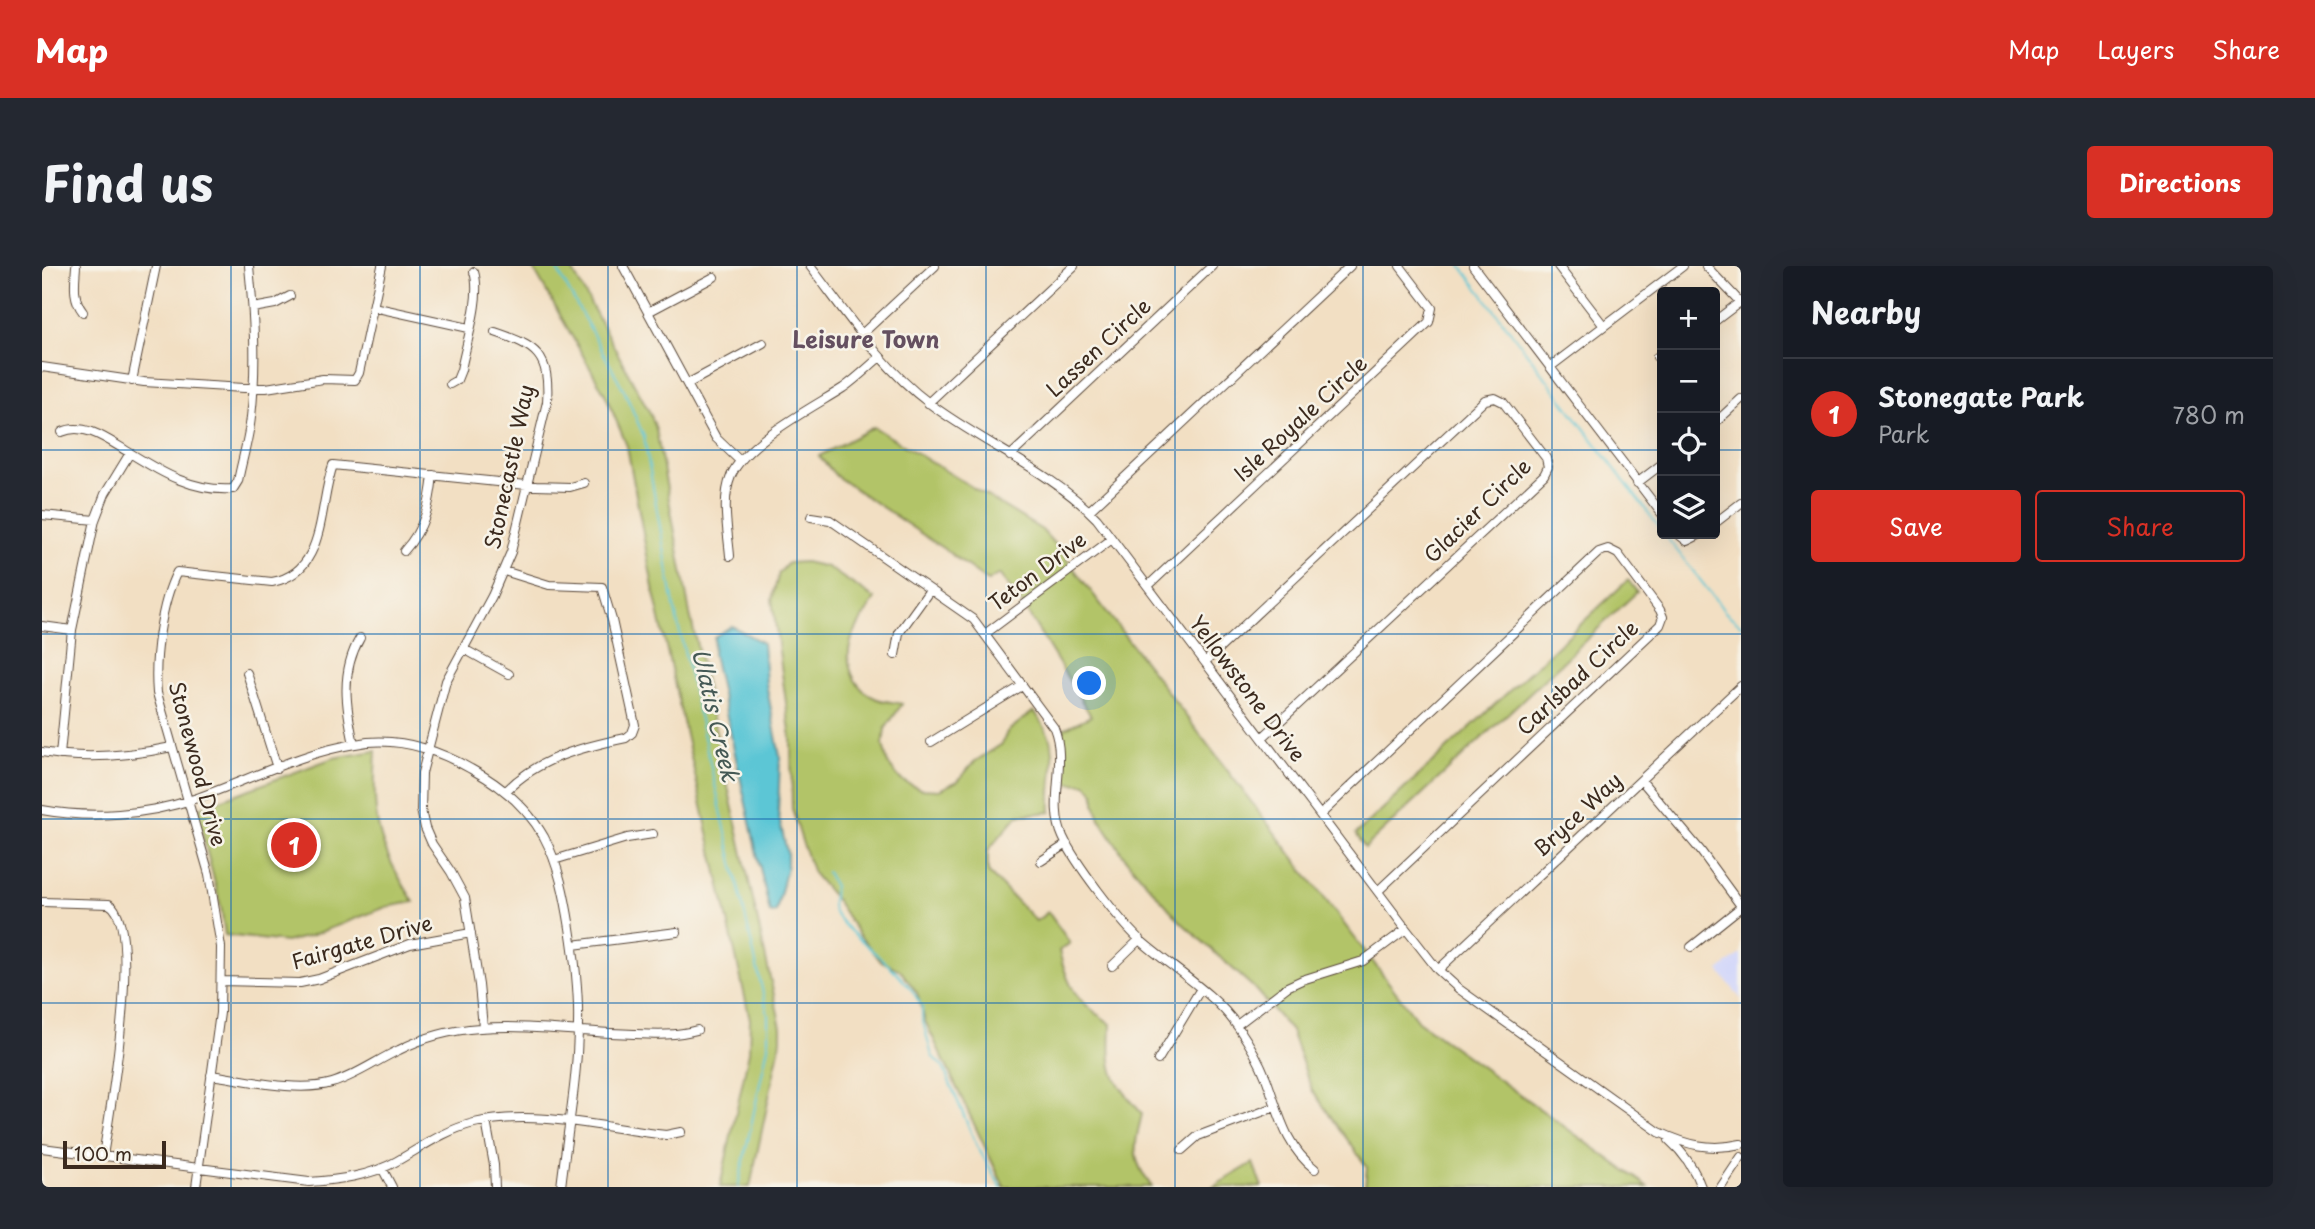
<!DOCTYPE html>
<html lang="en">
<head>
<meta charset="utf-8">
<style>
	body { margin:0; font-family:"Playpen Sans",sans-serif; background:#242831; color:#f1f3f6 }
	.controls { position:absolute; right:21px; top:21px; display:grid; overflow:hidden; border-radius:7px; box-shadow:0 7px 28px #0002 }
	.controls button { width:63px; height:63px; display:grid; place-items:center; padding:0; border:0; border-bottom:2px solid #363941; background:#171b24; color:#f1f3f6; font:35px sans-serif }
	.scale { position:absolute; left:21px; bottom:18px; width:103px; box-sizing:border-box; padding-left:7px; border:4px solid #3b2a1e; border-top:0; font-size:19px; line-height:24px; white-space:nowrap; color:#3b2a1e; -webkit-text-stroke:5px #f7f3e8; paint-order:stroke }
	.you { position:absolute; left:1048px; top:418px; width:24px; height:24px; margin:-18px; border:5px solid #fff; border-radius:50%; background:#1a73e8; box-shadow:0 0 0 10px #1a73e833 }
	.badge { display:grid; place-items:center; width:46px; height:46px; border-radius:50%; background:#d93025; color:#fff; font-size:23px; font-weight:700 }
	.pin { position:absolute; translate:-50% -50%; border:4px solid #fff; box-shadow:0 2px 7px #0006 }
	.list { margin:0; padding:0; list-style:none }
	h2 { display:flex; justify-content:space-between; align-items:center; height:91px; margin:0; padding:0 28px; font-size:30px }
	h2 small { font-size:23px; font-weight:400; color:#9ea1a6 }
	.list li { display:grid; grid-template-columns:46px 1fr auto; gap:21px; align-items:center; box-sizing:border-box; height:112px; padding:0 28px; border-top:2px solid #363941 }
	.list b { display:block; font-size:26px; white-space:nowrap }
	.list p { margin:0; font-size:23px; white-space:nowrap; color:#9ea1a6 }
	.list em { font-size:23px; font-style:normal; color:#9ea1a6 }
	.actions { display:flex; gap:14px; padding:21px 28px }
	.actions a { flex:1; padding:16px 0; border:2px solid #d93025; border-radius:7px; text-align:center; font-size:24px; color:#d93025 }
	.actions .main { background:#d93025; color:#fff }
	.icon { flex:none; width:38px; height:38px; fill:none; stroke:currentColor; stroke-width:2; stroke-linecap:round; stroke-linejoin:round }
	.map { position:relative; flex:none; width:1699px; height:921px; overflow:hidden; border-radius:7px }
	header { display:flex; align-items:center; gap:42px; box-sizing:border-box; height:98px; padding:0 35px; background:#d93025; color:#fff }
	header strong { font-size:33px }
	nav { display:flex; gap:38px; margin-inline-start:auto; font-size:24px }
	.intro { display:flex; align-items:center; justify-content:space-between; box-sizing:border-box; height:168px; padding:0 42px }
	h1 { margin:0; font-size:49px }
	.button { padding:18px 32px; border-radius:7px; background:#d93025; color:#fff; font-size:24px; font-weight:700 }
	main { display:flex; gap:42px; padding:0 42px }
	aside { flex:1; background:#171b24; border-radius:7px; box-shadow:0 7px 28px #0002 }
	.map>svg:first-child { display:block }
	.built { fill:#d4d8f9 }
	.green { fill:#b2c468; stroke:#767743; stroke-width:2 }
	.water { fill:#5bc6d5; stroke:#4b787a; stroke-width:2 }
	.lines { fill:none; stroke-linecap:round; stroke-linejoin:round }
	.stream { stroke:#5bc6d5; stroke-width:2 }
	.street-casing { stroke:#564537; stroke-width:10 }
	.street { stroke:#fff; stroke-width:8 }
	.grid { fill:none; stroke:#1f6fb2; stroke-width:2; stroke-opacity:0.55 }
	.labels { text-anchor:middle; stroke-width:5; stroke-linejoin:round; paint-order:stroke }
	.street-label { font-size:21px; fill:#3b2a1e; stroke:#f7f3e8 }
	.neighbourhood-label { font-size:23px; font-weight:bold; fill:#655060; stroke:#f7f3e8 }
	.water-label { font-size:23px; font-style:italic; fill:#455955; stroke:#f7f3e8 }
</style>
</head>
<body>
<header>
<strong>Map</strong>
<nav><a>Map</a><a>Layers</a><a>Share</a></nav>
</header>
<div class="intro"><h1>Find us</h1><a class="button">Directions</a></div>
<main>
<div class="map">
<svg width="1699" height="921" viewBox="0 0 1699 921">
	<rect width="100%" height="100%" fill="#f7f3e8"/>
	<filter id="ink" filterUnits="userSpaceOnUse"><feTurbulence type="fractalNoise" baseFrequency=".0143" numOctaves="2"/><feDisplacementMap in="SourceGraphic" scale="14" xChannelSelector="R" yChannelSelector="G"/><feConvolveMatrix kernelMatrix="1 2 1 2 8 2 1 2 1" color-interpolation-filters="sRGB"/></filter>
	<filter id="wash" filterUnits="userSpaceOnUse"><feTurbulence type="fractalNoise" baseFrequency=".00686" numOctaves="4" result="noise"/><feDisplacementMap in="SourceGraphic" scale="28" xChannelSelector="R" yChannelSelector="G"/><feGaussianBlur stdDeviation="1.57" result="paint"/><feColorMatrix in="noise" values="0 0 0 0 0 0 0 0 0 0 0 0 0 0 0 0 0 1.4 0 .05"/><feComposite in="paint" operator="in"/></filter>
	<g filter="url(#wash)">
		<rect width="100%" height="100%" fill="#f2dfc3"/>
		<path class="built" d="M1699,688v45l-22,-28z"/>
		<path class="green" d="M490,0h38l80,147 6,16 34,185 91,413v13l-31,147h-30l29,-135 1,-33 -96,-426 -27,-147 -21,-50z
			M832,161l168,103 16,18 360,473 230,166h-283l2,-20 -55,-77 -21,-59 -38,-44 -72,-65 -54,-61 -27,-42 -5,-15v-10l-8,-10 -24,-1 2,-32 -4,-21 30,-14 -71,-116 -21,-26 -11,7 -44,-32 -108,-73 -17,-20z
			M763,296l22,5 48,32c-17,26 -37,50 -20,81 4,7 12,15 20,18 8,4 19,4 27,6l-17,25 -2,16 5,19 13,16 19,9 19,1 19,-9 16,-19 28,-18 5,-12 27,-21c32,42 14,55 17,101l-33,3 -30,35v22l48,49 12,-9 22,31 -11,8c11,42 17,48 52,73 -2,50 -1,52 31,90 -8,34 -12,44 10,73h-148l-79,-166 -8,-28 -17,-23 -19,-9 -22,-26 -23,-35 -23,-27 -7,-19 -14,-45 -1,-70 -19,-140 7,-26 9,-10z
			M1586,314l9,12 -272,256 -9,-14z
			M334,485c-4,70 0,91 38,151l-28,5 -76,29 -24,6 -61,-7 -4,-28 -23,-90 1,-9 134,-50z
			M1211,897l9,24h-49z"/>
		<path class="water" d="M690,360l31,17 3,40 14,74 -2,56 9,39v15l-11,45 -6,1 -57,-259 1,-17z"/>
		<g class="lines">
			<path class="stream" d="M513,0l69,124 20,47 31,174 93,404v31l-30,141
				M1419,0l201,265
				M1622,268l62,79 15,12
				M785,606l7,14 -2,20 2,7 12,14 47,42 18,20 11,17v12l10,38 11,11 34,79 24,41"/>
		</g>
	</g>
	<g filter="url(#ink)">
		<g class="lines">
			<g class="street-casing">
				<path id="street" d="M34,0c-1,17 -4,32 7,46
					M581,0l93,172 23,22
					M768,0c37,48 71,101 119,137 54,41 121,67 168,116l309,410 32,41 21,19 200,143c28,13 51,19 82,12
					M1431,0l189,248
					M1516,0l46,60
					M1664,0l35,37
					M331,41l96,21
					M211,42l22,-4 15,-8
					M606,46l66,-35
					M1673,55l25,-19
					M820,68l73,-68
					M1615,91h5
					M0,101l102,15 100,6h22l57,-9 32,1 4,-7 23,-107
					M1508,101l133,-101
					M90,115l24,-115
					M408,118l7,-4 4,-10c5,-27 21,-73 13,-98
					M645,118l76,-41
					M886,137l146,-137
					M1673,157l26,-24
					M20,166c23,-11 49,10 68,21
					M968,190l202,-190
					M1595,217l25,-19
					M1047,245l261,-245
					M0,249l53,5
					M769,251l19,3 144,100 80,108c14,35 -7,75 9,109 12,26 55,82 76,102 32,29 74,52 99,88 11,16 21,33 28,51 13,34 18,67 49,91
					M1673,257l26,-20
					M1636,268l9,7 14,-7
					M362,285c21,-23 26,-47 29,-76
					M688,290c-2,-25 -9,-56 1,-80 14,-34 81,-68 112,-88 13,-9 25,-21 37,-31
					M462,305l45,14 53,2 10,33 23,105 -3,8 -6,5c-44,9 -88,20 -120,53
					M1106,320l281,-264 3,-14 -32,-42
					M0,360l30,4
					M943,368l127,-95
					M422,383l45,25
					M853,389l4,-22 31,-43
					M1163,396l280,-262 10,-2 8,4 43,56 2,9 -4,8 -282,263
					M205,407l30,95
					M889,476l91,-56
					M312,478c-8,-37 -14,-72 6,-106
					M0,486c44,8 87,4 130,-5
					M18,489l12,-125 23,-110 10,-26 25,-41c32,20 64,39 103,36l5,-8c4,-21 11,-43 13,-64 6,-51 3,-100 -2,-151
					M1599,514l59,70 41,56
					M0,544c49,9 105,5 152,-11 53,-18 105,-46 161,-55 41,-8 81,5 116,25 30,16 56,38 73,68 15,28 21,60 26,91 5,32 9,64 8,96 0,54 -11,109 -17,163
					M1278,549l279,-263 9,-3 10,5 42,56 3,7 -3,8 -282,266
					M512,594l73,-22 26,-4
					M999,595l26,-17
					M0,636l67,2c35,19 0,213 -6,252
					M531,679l104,-13
					M1649,681l50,-40
					M1070,700l28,-27
					M1396,704l303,-284
					M179,715l79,2 19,-4 91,-35 61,-11
					M1195,759l50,-38 15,-7 61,-19 43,-32
					M441,761l-4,-42 -14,-87 -14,-26 -19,-28 -7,-16 -4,-18 1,-37 24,-92 46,-85 19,-44 36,-150c3,-47 -10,-56 -52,-70
					M1116,794l42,-70
					M169,809c36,5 87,18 121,8 24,-7 45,-23 67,-33 25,-13 53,-20 81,-22 50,-4 103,5 154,6 22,1 41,2 63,-4
					M444,855l8,44 1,22
					M1627,874c15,13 25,28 32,47
					M0,882l267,34c29,-2 62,-6 88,-21 25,-14 48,-31 77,-38 63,-14 129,5 192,12l15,-3
					M1140,884l16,-14 77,-29
					M340,902l10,19
					M154,921l24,-174 1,-66 -12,-73 -52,-181c-3,-34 4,-90 20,-121l95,10c55,-10 46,-75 61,-117l203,21 34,1 14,-4
					M1679,921l20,-30"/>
			</g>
			<use href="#street" class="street"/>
		</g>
	</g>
	<path class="grid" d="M189,0v921M378,0v921M566,0v921M755,0v921M944,0v921M1133,0v921M1321,0v921M1510,0v921M0,184h1620M1673,184h26M0,368h1699M0,553h1699M0,737h1699"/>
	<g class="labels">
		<g class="street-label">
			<text transform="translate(1057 82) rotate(-43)" y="7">Lassen Circle</text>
			<text transform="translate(1259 153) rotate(-43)" y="7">Isle Royale Circle</text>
			<text transform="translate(468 201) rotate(-78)" y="7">Stonecastle Way</text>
			<text transform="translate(1436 245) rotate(-44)" y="7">Glacier Circle</text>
			<text transform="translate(996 306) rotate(-37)" y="7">Teton Drive</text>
			<text transform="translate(1536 412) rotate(-43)" y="7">Carlsbad Circle</text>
			<text transform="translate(1205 423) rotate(53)" y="7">Yellowstone Drive</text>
			<text transform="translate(155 498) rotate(75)" y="7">Stonewood Drive</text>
			<text transform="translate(1536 549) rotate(-43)" y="7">Bryce Way</text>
			<text transform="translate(320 677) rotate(-16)" y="7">Fairgate Drive</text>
		</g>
		<g class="neighbourhood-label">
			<text x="824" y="82">Leisure Town</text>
		</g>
		<g class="water-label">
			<text transform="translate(673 449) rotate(77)" y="8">Ulatis Creek</text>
		</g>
	</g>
</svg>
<div class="controls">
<button>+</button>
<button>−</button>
<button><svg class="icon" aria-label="locate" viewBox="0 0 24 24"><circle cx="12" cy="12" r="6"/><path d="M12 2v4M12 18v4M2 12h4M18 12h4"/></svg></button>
<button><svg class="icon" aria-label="layers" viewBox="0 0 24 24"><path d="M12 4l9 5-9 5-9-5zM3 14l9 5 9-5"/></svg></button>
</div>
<div class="scale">100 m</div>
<div class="you"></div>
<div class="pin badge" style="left:252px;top:579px">1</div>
</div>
<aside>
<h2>Nearby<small></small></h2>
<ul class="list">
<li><span class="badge">1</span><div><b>Stonegate Park</b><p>Park</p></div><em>780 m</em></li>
</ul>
<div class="actions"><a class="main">Save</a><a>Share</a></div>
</aside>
</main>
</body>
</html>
